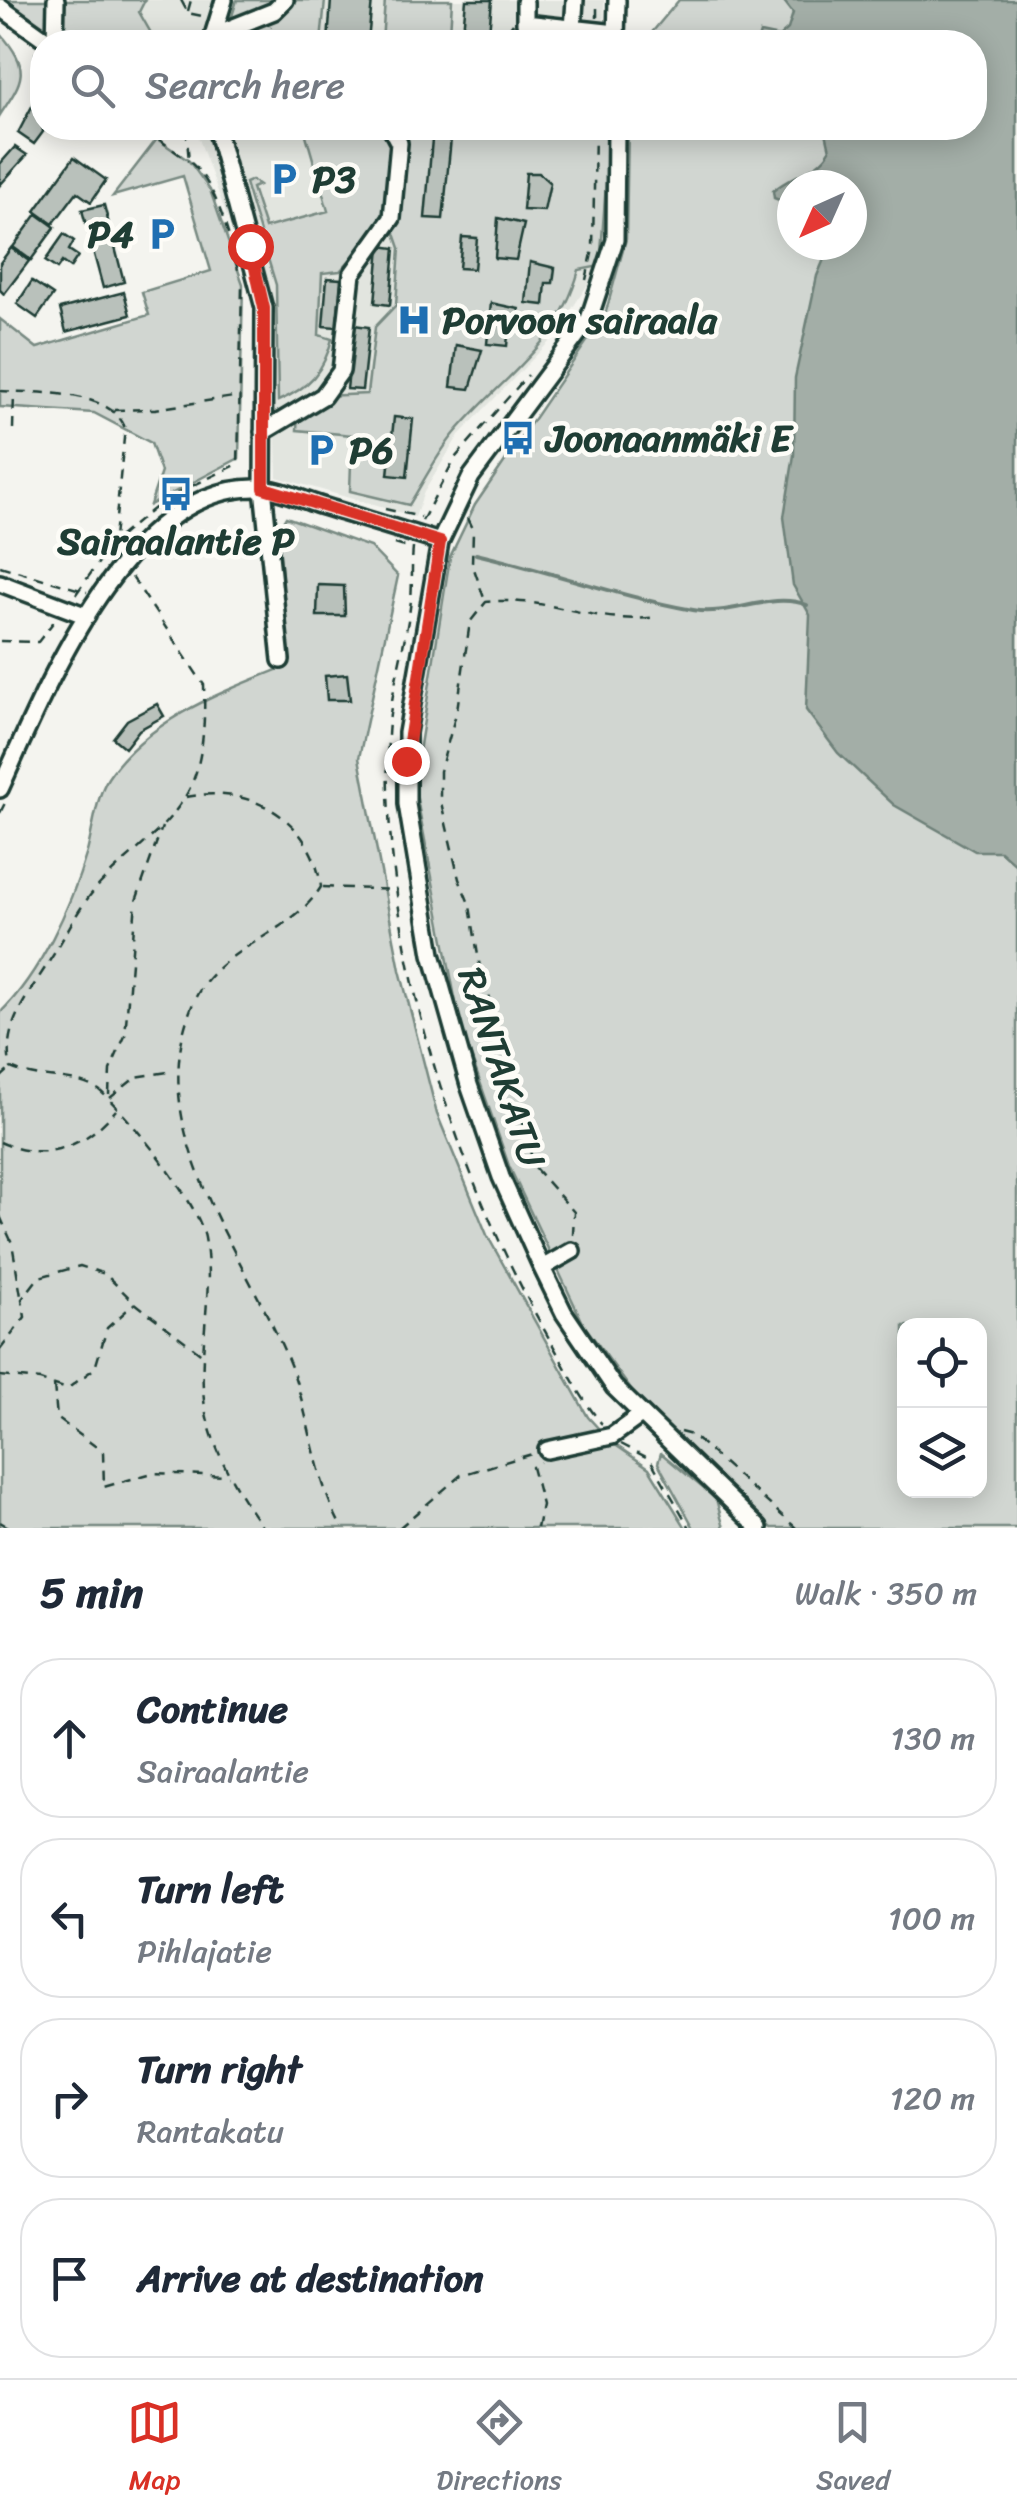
<!DOCTYPE html>
<html lang="en">
<head>
<meta charset="utf-8">
<style>
	body { margin:0; font-family:Sriracha,sans-serif; background:#f6f6f7; color:#1f2937 }
	.controls { position:absolute; right:30px; bottom:30px; display:grid; overflow:hidden; border-radius:20px; box-shadow:0 5px 25px #0003 }
	.controls button { width:90px; height:90px; display:grid; place-items:center; padding:0; border:0; border-bottom:2px solid #e0e1e3; background:#fff; color:#1f2937; font:50px sans-serif }
	.compass { position:absolute; left:777px; top:170px; width:90px; height:90px; border-radius:50%; background:#fff; box-shadow:0 5px 25px #0003; rotate:225deg }
	.stop { position:absolute; width:30px; height:30px; margin:-22px; border:8px solid #d93025; border-radius:50%; background:#fff }
	.stop.end { background:#d93025; border-color:#fff; box-shadow:0 2px 10px #0008 }
	.list { margin:0; padding:0; list-style:none }
	h2 { display:flex; justify-content:space-between; align-items:center; height:130px; margin:0; padding:0 40px; font-size:42px }
	h2 small { font-size:32px; font-weight:400; color:#747a83 }
	.list li { display:grid; grid-template-columns:65px 1fr auto; gap:30px; align-items:center; box-sizing:border-box; height:160px; margin:0 20px 20px; padding:0 20px; border:2px solid #e0e1e3; border-radius:40px }
	.list b { display:block; font-size:38px; white-space:nowrap }
	.list p { margin:0; font-size:32px; white-space:nowrap; color:#747a83 }
	.list em { font-size:32px; font-style:normal; color:#747a83 }
	.icon { flex:none; width:55px; height:55px; fill:none; stroke:currentColor; stroke-width:2; stroke-linecap:round; stroke-linejoin:round }
	.map { position:relative; flex:none; width:1017px; height:1528px; overflow:hidden }
	.search { position:absolute; background:#fff; box-shadow:0 5px 25px #0003; left:30px; right:30px; top:30px; height:110px; display:flex; align-items:center; gap:25px; box-sizing:border-box; padding:0 35px; border-radius:40px; color:#747a83; font-size:38px }
	.sheet { height:850px; background:#fff }
	nav { display:flex; justify-content:space-around; align-items:center; box-sizing:border-box; height:140px; border-top:2px solid #e0e1e3; background:#fff; font-size:28px; color:#747a83 }
	nav a { display:grid; justify-items:center; gap:5px }
	nav .on { color:#d93025 }
	.map>svg:first-child { display:block }
	.built { fill:#e2e5df }
	.green { fill:#d1d6d1; stroke:#788a82; stroke-width:2.5; fill-rule:evenodd }
	.water { fill:#a3aea7; stroke:#6e8179; stroke-width:2.5 }
	.lines { fill:none; stroke-linecap:round; stroke-linejoin:round }
	.stream { stroke:#6e8179; stroke-width:4 }
	.building { fill:#b9c1bb; stroke:#1f3d34; stroke-width:2.5 }
	.minor-casing { stroke:#1f3d34; stroke-width:22 }
	.path { stroke:#1f3d34; stroke-width:2.5; stroke-dasharray:10 8; stroke-linecap:butt }
	.minor { stroke:#fdfcf7; stroke-width:15 }
	.route { stroke:#d93025; stroke-width:12 }
	.labels { text-anchor:middle; stroke-width:9; stroke-linejoin:round; paint-order:stroke }
	.poi-label { font-size:38px; font-weight:bold; fill:#1f3d34; stroke:#fdfcf7; text-anchor:start }
	.street-label { font-size:38px; fill:#1f3d34; stroke:#fdfcf7 }
</style>
</head>
<body>
<div class="map">
<svg width="1017" height="1528" viewBox="0 0 1017 1528">
	<rect width="100%" height="100%" fill="#f4f4ef"/>
	<filter id="ink" filterUnits="userSpaceOnUse"><feTurbulence type="fractalNoise" baseFrequency=".01" numOctaves="2"/><feDisplacementMap in="SourceGraphic" scale="20" xChannelSelector="R" yChannelSelector="G"/><feConvolveMatrix kernelMatrix="1 2 1 2 8 2 1 2 1" color-interpolation-filters="sRGB"/></filter>
	<g filter="url(#ink)">
		<path class="built" d="M107,0h497v42h-464z
			M195,128h410l3,29 -8,109 -48,73 -93,96 -35,57 -9,25 -138,-40 -4,-133z"/>
		<path class="green" d="M2,0h143l-6,12 16,28 7,2h-101z
			M237,0h88l-4,42h-97z
			M385,0h67l-2,34 46,8 17,-17 41,17h-172z
			M679,0h338v1528h-245l-127,-119 -61,-84 -75,-159 -49,-142 -46,-241 36,-226 25,-52 130,-190 21,-76 2,-111h346v-86h-330zM792,185h60v60h-60zM904,1326h76v164h-76z
			M0,33c31,36 24,46 0,82z
			M304,128h301l3,29 -8,109 -21,4c-21,77 -76,106 -124,163 -18,21 -31,48 -46,72l-59,-14 2,-56 -55,-5 1,-17 25,-17 44,-2 8,-67 21,-22 4,-57 -11,-32 -49,55 -18,2 -3,62 13,4c-8,32 -23,49 -54,62l-2,-116 -31,-102 7,-3 7,5 -7,3 13,40 63,-17z
			M157,139l32,22 21,29 33,94 -4,174 -89,47 11,-33 -10,-29 -57,-30 -94,-6v-88l37,29 112,-33 -7,-23 69,-21 -28,-95 -70,20z
			M286,517l84,30 28,29 -39,182 41,212 37,144 50,121 101,182 23,25 38,26 37,60h-686v-515c41,-41 70,-105 87,-161 6,-22 9,-55 21,-74 40,-60 117,-87 181,-113l-11,-135z
			M661,1453l55,46 8,29h-30l-36,-65z"/>
		<path class="water" d="M783,0h234v866l-17,-15h-25l-81,-46 -56,-52 -32,-43 4,-95 -17,-30 -9,-68 10,-62 1,-77 22,-102 13,-31h22v-60h-60v20l-18,-7 -1,-7c19,-17 45,-19 57,-41l-5,-22h149v-86h-217l3,-9 19,4 9,-8 5,-16z"/>
		<g class="lines">
			<path class="stream" d="M476,554c73,17 145,43 217,56 38,7 78,-19 114,-5"/>
		</g>
		<path class="building" d="M331,0h41l-4,42h-40z
			M466,0h26l-3,33 -26,-2z
			M39,93l4,39 -9,12 -16,-11z
			M433,128h19l-9,91 -18,-1z
			M15,147l12,8 -27,30v-21z
			M74,157l32,23 -15,22 -14,-10 -24,32 -18,-13z
			M526,173h13l11,10 -6,28 -21,-1z
			M104,205l20,77 -21,6 -21,-78z
			M37,214l18,13 -24,33 -18,-13z
			M498,218l26,6 -8,36 -21,-2z
			M64,234l10,7 -5,9 9,6 -8,12 -8,-6 -5,7 -12,-8z
			M462,237l15,1 -3,31 -15,-1z
			M380,246l15,2 -5,57 -15,-2z
			M11,248l18,13 -25,33 -4,-4v-27z
			M530,262l25,6 -2,15h-7l-2,22 -18,-2z
			M327,278l14,1 -4,48 -14,-1z
			M32,281l21,14 -16,23 -20,-14z
			M124,292l6,23 -64,17 -6,-23z
			M491,303l28,6 -2,17 -8,-1 -2,21 -20,-2z
			M354,325l15,2 -7,63 -15,-1z
			M456,345l26,5 -12,39 -19,-2z
			M394,417l19,2 -6,58 -19,-2z
			M318,585l26,1 1,30h-28z
			M347,674l3,26h-23l-2,-24z
			M157,704l7,12 -25,14 -14,18 -12,-10 14,-18z"/>
		<g class="lines">
			<g class="minor-casing">
				<path id="minor" d="M525,2v21l91,10
					M0,7l49,35
					M573,29l2,-29
					M214,35l60,-24 11,-11
					M212,39l12,-39
					M616,39l1,-39
					M55,42l1,-42
					M216,128l48,180 -1,180 18,172
					M616,128l-1,112 -26,79 -118,158 -31,65 -33,191v71l25,150 37,131 32,92 41,91 22,45 50,74 145,141
					M263,432l60,-36 18,-25 11,-97 40,-56 7,-75 -8,-15
					M0,583l87,33
					M0,789c46,-101 126,-304 258,-301 19,0 40,10 58,16 42,13 83,25 124,38
					M542,1268l30,-17
					M547,1450l65,-14 29,-21"/>
			</g>
			<path class="path" d="M181,0l7,13 14,3
				M188,11l3,-11
				M597,18v-18
				M262,42l9,-16
				M499,42l14,-19
				M33,80l3,-33
				M144,128l44,33
				M186,128l3,33c29,24 40,77 50,112
				M586,280l7,-31 2,-121
				M0,391c35,2 111,-2 125,37l-11,110
				M114,410l41,-1 85,-13
				M13,429l1,-36
				M385,509l36,8
				M467,518l6,13 -1,32 13,38
				M422,521l33,-63 73,-83
				M395,544l16,5
				M413,548c-2,20 0,40 -3,60 -6,42 -20,86 -22,128 -7,201 63,431 162,604 16,28 31,59 52,84
				M0,566l87,26
				M132,577l72,108c1,36 0,81 -19,112 -22,36 -57,58 -85,87 -23,24 -33,50 -50,76 -20,33 -50,67 -39,108 28,13 61,6 88,22 29,25 99,111 106,148 10,57 -10,118 1,175 9,42 32,80 57,115
				M76,594l38,-53 51,-42 73,-35 4,-178
				M0,641l38,1 17,-22
				M186,797c65,-13 126,22 135,90 -31,50 -102,58 -127,114 -55,127 49,249 95,361 22,54 24,115 53,166
				M0,813l6,-12
				M323,887l75,3
				M0,1078l10,-9
				M109,1095l1,-25 15,-34 11,-135 26,-74
				M110,1098l26,-21 38,-6
				M0,1142c45,21 85,5 116,-32
				M0,1216l12,27 9,53
				M573,1235l1,-23 -40,-45 -10,-41 -29,-68 -6,-68 -8,-16 -11,-68 -11,-27 -19,-81v-27l17,-61 13,-88 16,-20c59,-7 112,24 171,15
				M0,1350l25,-33 -3,-18 17,-22 41,-11 25,8 30,29 68,52
				M0,1376l40,4 27,9 28,-21 12,-40 28,-25
				M54,1385l3,33 46,34 1,35 48,-14 77,3
				M680,1432l12,3 104,93
				M621,1444l29,15 40,69
				M0,1522l10,6
				M399,1528l62,-53 74,-22
				M537,1528l5,-23 -10,-38 8,-5"/>
			<use href="#minor" class="minor"/>
		</g>
	</g>
	<g class="lines" filter="url(#ink)">
		<path class="route" d="M250,246l14,62v180l176,54 -34,219"/>
	</g>
	<defs>
		<g id="parking-bare" transform="scale(2.7)"><path d="M-3.5-5.5H1a3.5 3.5 0 0 1 0 7H-1V5.5H-3.5ZM-1-3.4V-.6H.8a1.4 1.4 0 0 0 0-2.8Z" fill="#1f6fb2" stroke="#fdfcf7" stroke-width="2.5" paint-order="stroke"/></g>
		<g id="hospital-bare" transform="scale(2.7)"><path d="M-5-5h3v3.5h4V-5h3V5h-3V1.5h-4V5h-3Z" fill="#1f6fb2" stroke="#fdfcf7" stroke-width="2.5" paint-order="stroke"/></g>
		<g id="bus-bare" transform="scale(2.7)"><path d="M-5-6H5V4H4V6H2V4H-2V6H-4V4H-5ZM-3.5-4V0h7V-4ZM-3.5 1.2v1.5H-2V1.2ZM2 1.2v1.5H3.5V1.2Z" fill="#1f6fb2" stroke="#fdfcf7" stroke-width="2.5" paint-order="stroke"/></g>
	</defs>
	<g fill-rule="evenodd">
		<use href="#parking-bare" x="284" y="179"/>
		<use href="#parking-bare" x="162" y="234"/>
		<use href="#hospital-bare" x="414" y="320"/>
		<use href="#bus-bare" x="518" y="438"/>
		<use href="#parking-bare" x="321" y="450"/>
		<use href="#bus-bare" x="176" y="494"/>
	</g>
	<g class="labels">
		<g class="poi-label">
			<text x="312" y="192">P3</text>
			<text x="134" y="247" text-anchor="end">P4</text>
			<text x="442" y="333">Porvoon sairaala</text>
			<text x="546" y="451">Joonaanmäki E</text>
			<text x="349" y="463">P6</text>
			<text x="176" y="554" text-anchor="middle">Sairaalantie P</text>
		</g>
		<g class="street-label">
			<text transform="translate(502 1067) rotate(72)" y="13">RANTAKATU</text>
		</g>
	</g>
</svg>
<div class="controls">
<button><svg class="icon" aria-label="locate" viewBox="0 0 24 24"><circle cx="12" cy="12" r="6"/><path d="M12 2v4M12 18v4M2 12h4M18 12h4"/></svg></button>
<button><svg class="icon" aria-label="layers" viewBox="0 0 24 24"><path d="M12 4l9 5-9 5-9-5zM3 14l9 5 9-5"/></svg></button>
</div>
<svg class="compass" viewBox="-18 -18 36 36"><path d="M0-13l5 13h-10z" fill="#e53935"/><path d="M0 13l5-13h-10z" fill="#747a83"/></svg>
<div class="stop" style="left:250px;top:246px"></div>
<div class="stop end" style="left:406px;top:761px"></div>
<div class="search"><svg class="icon" aria-label="search" viewBox="0 0 24 24"><circle cx="10" cy="10" r="6"/><path d="M15 15l6 6"/></svg>Search here</div>
</div>
<section class="sheet">
<h2>5 min<small>Walk · 350 m</small></h2>
<ul class="list">
<li><svg class="icon" aria-label="ahead" viewBox="0 0 24 24"><path d="M12 20V5M6 11l6-6 6 6"/></svg><div><b>Continue</b><p>Sairaalantie</p></div><em>130 m</em></li>
<li><svg class="icon" aria-label="left" viewBox="0 0 24 24"><path d="M17 20v-9H6M10 6l-5 5 5 5"/></svg><div><b>Turn left</b><p>Pihlajatie</p></div><em>100 m</em></li>
<li><svg class="icon" aria-label="right" viewBox="0 0 24 24"><path d="M7 20v-9h11M14 6l5 5-5 5"/></svg><div><b>Turn right</b><p>Rantakatu</p></div><em>120 m</em></li>
<li><svg class="icon" aria-label="arrive" viewBox="0 0 24 24"><path d="M6 21V4h12l-3 4 3 4H6"/></svg><div><b>Arrive at destination</b></div></li>
</ul>
</section>
<nav>
<a class="on"><svg class="icon" aria-label="map" viewBox="0 0 24 24"><path d="M3 6l6-2 6 2 6-2v14l-6 2-6-2-6 2zM9 4v14M15 6v14"/></svg>Map</a>
<a><svg class="icon" aria-label="directions" viewBox="0 0 24 24"><path d="M12 3l9 9-9 9-9-9zM9 14v-3h6M13 9l2 2-2 2"/></svg>Directions</a>
<a><svg class="icon" aria-label="saved" viewBox="0 0 24 24"><path d="M7 4h10v16l-5-4-5 4z"/></svg>Saved</a>
</nav>
</body>
</html>
